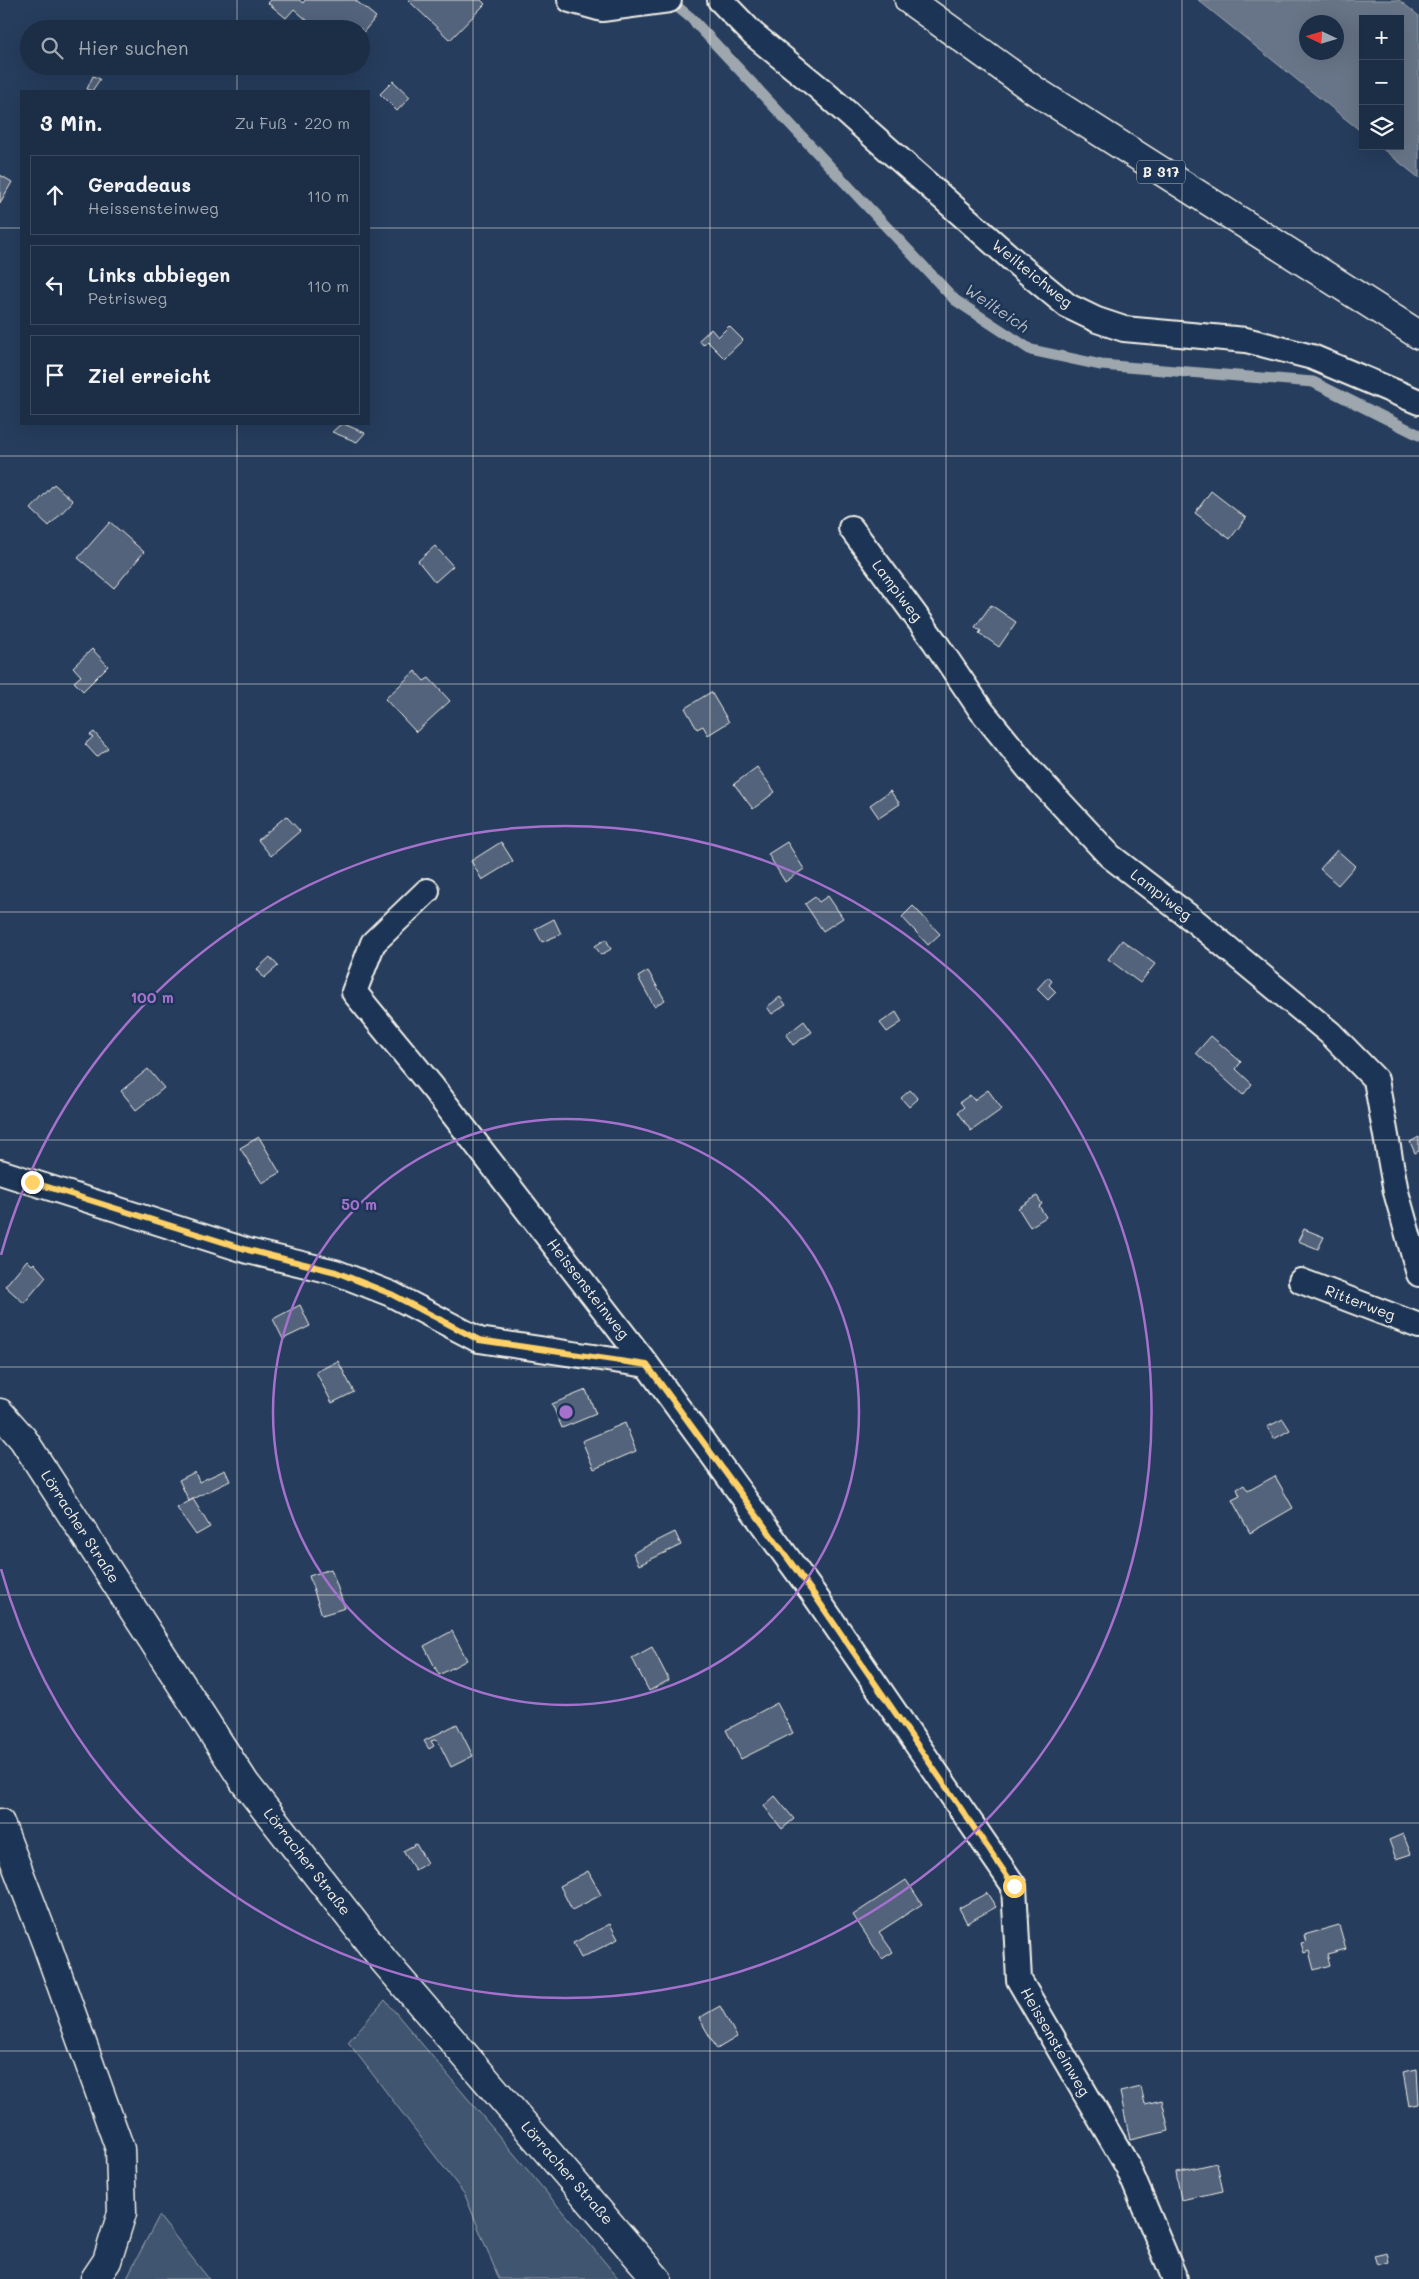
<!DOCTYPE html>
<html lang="de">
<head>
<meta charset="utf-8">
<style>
	body { margin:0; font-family:Mali,sans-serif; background:#25364d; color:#f1f3f6 }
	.controls { position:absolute; right:15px; top:15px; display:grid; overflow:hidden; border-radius:0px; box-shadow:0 5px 20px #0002 }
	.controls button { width:45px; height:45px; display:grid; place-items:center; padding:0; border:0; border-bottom:1px solid #3a4a5f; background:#1c2e46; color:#f1f3f6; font:25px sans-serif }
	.compass { position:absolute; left:1299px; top:15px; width:45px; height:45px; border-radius:50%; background:#1c2e46; box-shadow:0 5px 20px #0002; rotate:274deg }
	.stop { position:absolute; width:15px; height:15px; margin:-11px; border:4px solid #ffd166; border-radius:50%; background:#fff }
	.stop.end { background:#ffd166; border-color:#fff; box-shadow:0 1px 5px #0008 }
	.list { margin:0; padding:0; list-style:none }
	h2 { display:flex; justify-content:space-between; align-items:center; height:65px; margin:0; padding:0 20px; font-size:21px }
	h2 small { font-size:16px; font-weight:400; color:#a0a8b3 }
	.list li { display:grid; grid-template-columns:32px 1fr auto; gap:15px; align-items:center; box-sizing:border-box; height:80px; margin:0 10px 10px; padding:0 10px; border:1px solid #3a4a5f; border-radius:0px }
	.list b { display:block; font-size:19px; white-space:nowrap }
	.list p { margin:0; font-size:16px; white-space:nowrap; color:#a0a8b3 }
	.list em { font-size:16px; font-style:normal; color:#a0a8b3 }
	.icon { flex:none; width:28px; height:28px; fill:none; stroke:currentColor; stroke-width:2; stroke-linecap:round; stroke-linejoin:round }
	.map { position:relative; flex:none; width:1419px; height:2279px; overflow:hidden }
	.search { position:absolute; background:#1c2e46; box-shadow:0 5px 20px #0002; left:20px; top:20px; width:350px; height:55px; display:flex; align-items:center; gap:12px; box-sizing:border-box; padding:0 18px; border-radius:28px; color:#a0a8b3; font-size:19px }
	.panel { position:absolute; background:#1c2e46; box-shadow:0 5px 20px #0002; left:20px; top:90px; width:350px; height:335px; border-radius:0px }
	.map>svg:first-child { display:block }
	.green { fill:#40546f; stroke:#9aa2ac }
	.water { fill:#677588; stroke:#9fa7ae; fill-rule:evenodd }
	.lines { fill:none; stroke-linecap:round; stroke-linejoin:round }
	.stream { stroke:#9fa7ae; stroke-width:11 }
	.building { fill:#52647b; stroke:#f4f1e8 }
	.lane-casing { stroke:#f4f1e8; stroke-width:28 }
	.street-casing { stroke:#f4f1e8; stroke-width:31 }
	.primary-casing { stroke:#f4f1e8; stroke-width:31 }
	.lane { stroke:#1d3557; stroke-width:24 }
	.street { stroke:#1d3557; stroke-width:28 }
	.primary { stroke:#1d3557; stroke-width:28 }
	.route { stroke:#ffd166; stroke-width:6 }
	.grid { fill:none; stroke:#f4f1e8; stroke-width:1; stroke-opacity:0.55 }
	.ring { fill:none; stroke:#a571cd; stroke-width:2.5 }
	.labels { text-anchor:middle; stroke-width:5; stroke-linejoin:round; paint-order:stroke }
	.shield { fill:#1d3557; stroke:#b4b9bc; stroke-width:1 }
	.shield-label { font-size:14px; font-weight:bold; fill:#f4f1e8 }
	.street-label { font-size:15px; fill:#f4f1e8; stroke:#1d3557 }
	.water-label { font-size:16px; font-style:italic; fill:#bcbfc2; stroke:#1d3557 }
	.centre { fill:#a571cd; stroke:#1d3557; stroke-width:2.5 }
	.ring-label { font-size:15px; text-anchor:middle; font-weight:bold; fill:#a571cd; stroke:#1d3557; stroke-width:5; stroke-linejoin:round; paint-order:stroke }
</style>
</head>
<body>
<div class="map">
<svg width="1419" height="2279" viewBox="0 0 1419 2279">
	<rect width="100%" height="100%" fill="#263d5d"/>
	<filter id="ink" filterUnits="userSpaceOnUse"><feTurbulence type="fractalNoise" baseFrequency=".02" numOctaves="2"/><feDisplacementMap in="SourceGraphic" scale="10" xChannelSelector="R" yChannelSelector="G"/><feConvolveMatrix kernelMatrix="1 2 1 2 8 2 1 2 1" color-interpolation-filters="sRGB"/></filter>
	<g filter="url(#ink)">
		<path class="green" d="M385,2000l234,279h-120l-34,-84 -117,-153z
			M159,2216l50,63h-83z"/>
		<path class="water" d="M1198,0h201l20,16v162l-40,-32h21v-127h-37v114zM1306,22h30v30h-30z"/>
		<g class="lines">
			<path class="stream" d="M669,0l22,18 264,282 76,50 70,15 212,17 106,53"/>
		</g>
		<path class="building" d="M271,0h28l4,3 2,-3h50l21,17 -15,18v-6h-44l-23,-20 -8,9 -18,-15z
			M408,0h73l4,4 -35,36z
			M93,76l7,3 -8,12 -5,-2z
			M393,81l17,16 -13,14 -17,-17z
			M0,175l12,7 -12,21z
			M729,326l14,14 -19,18 -17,-17 -4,4 -4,-5 12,-11 7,8z
			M341,424h3l21,9 -8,9 -25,-10z
			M54,484l19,17 -24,25 -18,-17z
			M1211,491l35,27 -16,21 -35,-26z
			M110,522l34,30 -30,36 -36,-30z
			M435,546l18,20 -18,16 -17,-21z
			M991,605l25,17 -17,25 -20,-14 2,-2 -6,-4z
			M92,649l16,17 -25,25 -9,-9 7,-6 -8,-9z
			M415,671l9,10 5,-3 21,23 -34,31 -31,-33z
			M711,692l18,30 -21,13 -5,-9 -6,3 -12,-21z
			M94,732l14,16 -11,9 -12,-13 8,-7 -3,-2z
			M757,767l18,25 -22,17 -19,-25z
			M890,791l10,13 -21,14 -9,-13z
			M286,816l14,15 -29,25 -13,-16z
			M501,842l12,19 -31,19 -11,-19z
			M787,842l17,27 -19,13 -17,-28z
			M1337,850l18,16 -17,19 -18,-16z
			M828,896l15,22 -20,13 -18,-27 10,-7 4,5z
			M913,906l27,28 -12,11 -26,-28z
			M554,919l7,15 -19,8 -7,-13z
			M606,939l5,10 -10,6 -6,-9z
			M1122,940l33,24 -15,19 -32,-24z
			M270,957l8,9 -14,12 -7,-9z
			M648,971l17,29 -11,6 -16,-29z
			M1048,977l4,4 -3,4 7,7 -8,8 -11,-11z
			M780,997l6,8 -14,9 -5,-7z
			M896,1012l6,10 -15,10 -7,-9z
			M804,1021l8,11 -19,13 -7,-10z
			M1211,1036l30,26 -5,7 16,15 -9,11 -47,-42z
			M148,1069l16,19 -28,22 -15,-19z
			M910,1090l8,9 -9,8 -8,-9z
			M988,1090l14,19 -31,22 -13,-19 6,-5 -4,-5 10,-7 4,5z
			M259,1137l21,36 -18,10 -22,-35z
			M1419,1137v14l-4,2 -5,-11z
			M1037,1196l5,8 -3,2 7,11 -16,10 -12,-19z
			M1304,1229l20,8 -6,12 -20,-8z
			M27,1260l5,5 2,-2 12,14 -22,26 -19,-17z
			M300,1305l10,21 -27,13 -10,-20z
			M338,1361l16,31 -22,11 -16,-31z
			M586,1390l10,24 -34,14 -10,-24z
			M1283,1419l7,11 -16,9 -7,-12z
			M625,1423l11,28 -42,18 -12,-28z
			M225,1470l5,11 -41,20 -10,-21 16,-8 4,10z
			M1275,1476l18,32 -43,25 -18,-33 8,-4 -3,-7 7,-4 4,6z
			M193,1499l17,28 -14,8 -19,-27z
			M675,1532l6,13 -42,20 -6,-12z
			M331,1569l14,39 -23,7 -13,-39z
			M452,1631l15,29 -28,15 -15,-29z
			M652,1647l17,33 -20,11 -17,-33z
			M777,1703l16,30 -52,26 -15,-29z
			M457,1724l16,32 -22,11 -14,-28 -6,2 3,5 -5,3 -5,-8z
			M775,1796l19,23 -12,10 -18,-23z
			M1403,1834l8,20 -15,5 -7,-19z
			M416,1844l11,19 -12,7 -12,-19z
			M588,1871l13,24 -29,15 -12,-24z
			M906,1880l16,24 -43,28 14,20 -11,7 -29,-44z
			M987,1893l9,14 -29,16 -8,-15z
			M610,1924l8,15 -37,19 -8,-15z
			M1339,1925l7,24 -19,5 3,11 -16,5 -5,-19 -5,2 -3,-10 5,-1 -2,-7z
			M720,2006l17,31 -20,12 -18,-31z
			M1417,2069l2,35 -10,2 -6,-34z
			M1141,2087l4,17 17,-4 7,31 -39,9 -10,-48z
			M1217,2163l6,28 -42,9 -5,-28z
			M1387,2252l2,10 -12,3 -3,-10z"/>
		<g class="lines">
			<g class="lane-casing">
				<path id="lane" d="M570,0l32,9 67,-9
					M720,0l33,34 66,54 203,180 46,38 29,14 27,9 122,11 66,17 107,45
					M851,528l84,114 46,68 47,58 82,88 86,66 134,111 46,47 20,112 23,82
					M427,891l-54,52 -19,49 79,96 214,277 166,228 201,293 5,94 109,187 47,112
					M0,1172l248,79 87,21 56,22 88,46 168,25
					M1301,1281l118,45"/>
			</g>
			<g class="street-casing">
				<path id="street" d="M0,1413l23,26 222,344 139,178 273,318
					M0,1823l47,122 73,204 2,64 -15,48 -12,18"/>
			</g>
			<g class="primary-casing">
				<path id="primary" d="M909,0l125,90 385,245"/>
			</g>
			<use href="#lane" class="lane"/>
			<use href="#street" class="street"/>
			<use href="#primary" class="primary"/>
		</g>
	</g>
	<g class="lines" filter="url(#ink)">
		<path class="route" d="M32,1182l216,68 88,22 55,22 88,46 168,25 166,228 201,293"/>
	</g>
	<path class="grid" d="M237,0v29M473,0v2279M710,0v2279M946,0v2279M1182,0v2279M237,66v25M0,228h21M369,228h1050M237,424v1855M0,456h1419M0,684h1419M0,912h1419M0,1140h1419M0,1367h1419M0,1595h1419M0,1823h1419M0,2051h1419"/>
	<g class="ring">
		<circle cx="566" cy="1412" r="293"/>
		<path d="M1 1255A586 586 0 1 1 1 1569"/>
	</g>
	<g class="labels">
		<rect class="shield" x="1137" y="160.5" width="48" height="23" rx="4"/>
		<g class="shield-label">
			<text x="1161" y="177">B 317</text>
		</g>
		<g class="street-label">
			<text transform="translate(1032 274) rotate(39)" y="5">Weilteichweg</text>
			<text transform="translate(897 591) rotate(53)" y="5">Lampiweg</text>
			<text transform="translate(1161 895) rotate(38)" y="5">Lampiweg</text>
			<text transform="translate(588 1289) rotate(52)" y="5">Heissensteinweg</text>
			<text transform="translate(1360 1303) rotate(21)" y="5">Ritterweg</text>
			<text transform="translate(80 1527) rotate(57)" y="5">Lörracher Straße</text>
			<text transform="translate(307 1862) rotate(52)" y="5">Lörracher Straße</text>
			<text transform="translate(1055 2042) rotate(60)" y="5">Heissensteinweg</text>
			<text transform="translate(567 2173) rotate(49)" y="5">Lörracher Straße</text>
		</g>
		<g class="water-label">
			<text transform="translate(997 308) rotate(34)" y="6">Weilteich</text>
		</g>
	</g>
	<circle cx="566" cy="1412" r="8" class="centre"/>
	<g class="ring-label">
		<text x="152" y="1003">100 m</text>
		<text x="359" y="1210">50 m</text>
	</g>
</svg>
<div class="controls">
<button>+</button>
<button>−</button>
<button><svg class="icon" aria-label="layers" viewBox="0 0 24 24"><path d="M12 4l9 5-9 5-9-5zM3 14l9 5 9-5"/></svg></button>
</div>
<svg class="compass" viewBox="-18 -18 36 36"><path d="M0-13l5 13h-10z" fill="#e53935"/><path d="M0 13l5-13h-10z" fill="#a0a8b3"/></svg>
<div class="stop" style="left:1014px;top:1886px"></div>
<div class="stop end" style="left:32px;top:1182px"></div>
<div class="search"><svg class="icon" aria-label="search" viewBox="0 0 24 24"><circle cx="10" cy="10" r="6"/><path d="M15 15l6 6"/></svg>Hier suchen</div>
<section class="panel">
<h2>3 Min.<small>Zu Fuß · 220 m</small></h2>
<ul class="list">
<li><svg class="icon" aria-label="ahead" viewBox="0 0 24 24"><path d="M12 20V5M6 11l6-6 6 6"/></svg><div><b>Geradeaus</b><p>Heissensteinweg</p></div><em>110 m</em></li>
<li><svg class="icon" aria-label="left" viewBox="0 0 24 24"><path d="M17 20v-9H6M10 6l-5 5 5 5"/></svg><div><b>Links abbiegen</b><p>Petrisweg</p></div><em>110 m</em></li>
<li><svg class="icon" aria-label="arrive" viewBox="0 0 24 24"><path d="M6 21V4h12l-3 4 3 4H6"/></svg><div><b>Ziel erreicht</b></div></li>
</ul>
</section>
</div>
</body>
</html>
